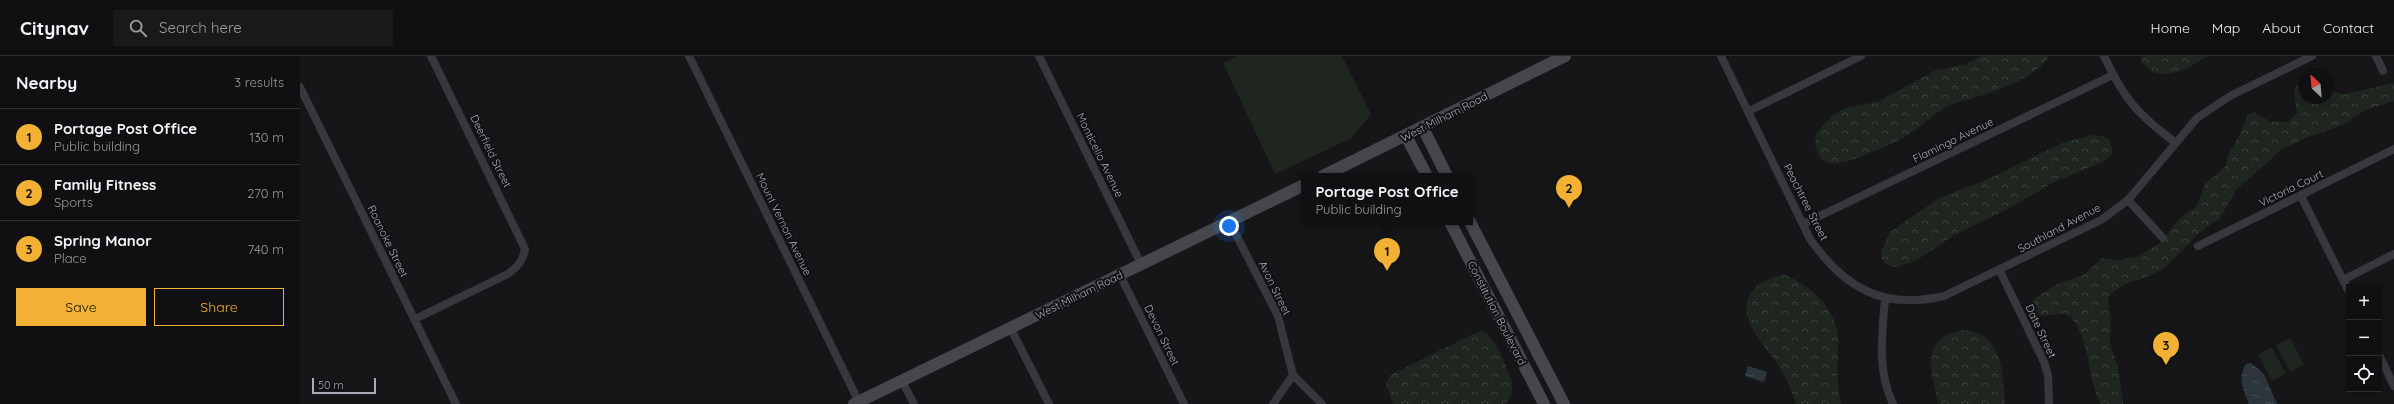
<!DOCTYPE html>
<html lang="en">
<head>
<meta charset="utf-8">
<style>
	body { margin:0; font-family:Quicksand,sans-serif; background:#19191b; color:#f1f3f6 }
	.controls { position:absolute; right:12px; bottom:12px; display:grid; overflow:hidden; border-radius:0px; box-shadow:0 2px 6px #0003 }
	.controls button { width:36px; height:36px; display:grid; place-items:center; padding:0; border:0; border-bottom:1px solid #303032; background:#101012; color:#f1f3f6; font:20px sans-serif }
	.compass { position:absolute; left:1998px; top:12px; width:36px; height:36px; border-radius:50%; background:#101012; box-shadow:0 2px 6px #0003; rotate:334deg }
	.scale { position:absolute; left:12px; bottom:10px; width:64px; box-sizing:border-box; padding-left:4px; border:2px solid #a8adb8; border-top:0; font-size:11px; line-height:14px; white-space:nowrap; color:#a8adb8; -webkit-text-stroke:3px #111113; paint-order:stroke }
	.you { position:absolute; left:929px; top:170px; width:14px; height:14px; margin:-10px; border:3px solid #fff; border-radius:50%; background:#1a73e8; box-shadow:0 0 0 6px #1a73e833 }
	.badge { display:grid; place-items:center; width:26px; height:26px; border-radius:50%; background:#f2b134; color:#111; font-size:13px; font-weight:700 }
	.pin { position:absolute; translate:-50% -33px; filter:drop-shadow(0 1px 2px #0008) }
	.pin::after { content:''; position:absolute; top:21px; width:14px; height:12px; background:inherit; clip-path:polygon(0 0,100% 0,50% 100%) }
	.popup { position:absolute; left:1001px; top:117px; width:172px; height:52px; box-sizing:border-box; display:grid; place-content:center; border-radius:0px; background:#101012; filter:drop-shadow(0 1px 3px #0005); font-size:13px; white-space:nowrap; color:#9c9d9f }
	.popup b { font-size:15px; color:#f1f3f6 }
	.popup::after { content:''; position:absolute; left:50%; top:100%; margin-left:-8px; border:8px solid transparent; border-top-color:#101012 }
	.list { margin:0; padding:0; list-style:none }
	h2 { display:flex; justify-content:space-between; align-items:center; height:52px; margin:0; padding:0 16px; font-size:17px }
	h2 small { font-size:13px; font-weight:400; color:#9c9d9f }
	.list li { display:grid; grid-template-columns:26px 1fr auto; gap:12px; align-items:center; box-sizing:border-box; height:56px; padding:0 16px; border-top:1px solid #303032 }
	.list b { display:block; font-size:15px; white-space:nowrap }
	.list p { margin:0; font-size:13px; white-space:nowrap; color:#9c9d9f }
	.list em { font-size:13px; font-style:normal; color:#9c9d9f }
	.actions { display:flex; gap:8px; padding:12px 16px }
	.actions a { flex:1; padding:9px 0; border:1px solid #f2b134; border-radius:0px; text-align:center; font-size:14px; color:#f2b134 }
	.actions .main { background:#f2b134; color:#111 }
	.icon { flex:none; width:22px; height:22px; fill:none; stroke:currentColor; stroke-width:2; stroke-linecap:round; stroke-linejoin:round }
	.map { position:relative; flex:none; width:2094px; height:348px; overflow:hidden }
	header { display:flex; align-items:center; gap:24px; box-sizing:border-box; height:56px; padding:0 20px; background:#101012; border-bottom:1px solid #303032 }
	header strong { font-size:19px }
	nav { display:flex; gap:22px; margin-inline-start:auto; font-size:14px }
	.search { width:280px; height:36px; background:#19191b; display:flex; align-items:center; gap:10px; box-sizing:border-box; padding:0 14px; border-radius:0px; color:#9c9d9f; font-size:15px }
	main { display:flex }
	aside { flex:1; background:#101012 }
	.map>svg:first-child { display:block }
	.forest { fill:url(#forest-crowns) }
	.pitch { fill:#1e261f }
	.water { fill:url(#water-ripples) }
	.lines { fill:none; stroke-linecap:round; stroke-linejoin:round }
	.street { stroke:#37383d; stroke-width:8 }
	.secondary { stroke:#45474d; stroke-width:12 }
	.labels { text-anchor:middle; stroke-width:4; stroke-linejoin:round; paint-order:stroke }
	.street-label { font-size:11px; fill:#a8adb8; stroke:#111113 }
</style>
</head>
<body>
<header>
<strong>Citynav</strong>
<div class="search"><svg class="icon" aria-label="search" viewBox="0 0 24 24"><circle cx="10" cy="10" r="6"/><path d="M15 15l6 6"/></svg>Search here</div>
<nav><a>Home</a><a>Map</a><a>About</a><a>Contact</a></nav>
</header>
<main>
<aside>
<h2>Nearby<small>3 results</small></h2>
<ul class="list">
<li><span class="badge">1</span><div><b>Portage Post Office</b><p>Public building</p></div><em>130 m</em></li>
<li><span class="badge">2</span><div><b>Family Fitness</b><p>Sports</p></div><em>270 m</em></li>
<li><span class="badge">3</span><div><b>Spring Manor</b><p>Place</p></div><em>740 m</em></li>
</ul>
<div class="actions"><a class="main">Save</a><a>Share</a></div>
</aside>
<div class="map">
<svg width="2094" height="348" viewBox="0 0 2094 348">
	<defs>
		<pattern id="forest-crowns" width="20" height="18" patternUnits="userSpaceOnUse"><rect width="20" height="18" fill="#1e261f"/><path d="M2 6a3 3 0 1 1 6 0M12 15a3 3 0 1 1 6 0" fill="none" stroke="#3c433d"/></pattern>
		<pattern id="water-ripples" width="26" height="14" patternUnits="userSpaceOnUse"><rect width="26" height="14" fill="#2c353c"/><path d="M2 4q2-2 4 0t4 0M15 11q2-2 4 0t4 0" fill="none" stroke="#485056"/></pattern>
	</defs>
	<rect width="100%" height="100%" fill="#161618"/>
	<path class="forest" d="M1681,0h68c-11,20 -51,35 -72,41 -9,3 -18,4 -27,8 -15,7 -27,21 -42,30 -11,7 -23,12 -36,17 -25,11 -61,25 -56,-19l16,-17 11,-7 37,-8 54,-30 32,-7z
		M1841,0h67c-16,10 -44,28 -62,11 -3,-3 -5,-6 -5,-11z
		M2004,21v21h24v-7l17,3 49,-11v18l-28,9 -23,15 -35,12 -26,12 -46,41 -16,28 -20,14 -36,37 -17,8 -22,7 -14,10 -3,5 3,22 -1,22 8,24 5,37h-22c-14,-23 -11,-78 -36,-90l-26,2 -5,-8v-9l23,-15 27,-9 18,-17 17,2 17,-3 24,-14 19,-24 18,-13 8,-22 20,-17 4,-14 12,-21 6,-17 7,-3 17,10h17l9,-9 -3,-24z
		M1793,79l10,1 7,4 3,13 -8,8 -51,21 -46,27 -52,25 -42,28 -19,5 -8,-2 -5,-6 -1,-6 9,-21 51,-35 41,-15 80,-39z
		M1485,219c25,10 51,33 53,62 1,23 -3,44 3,67h-45c-4,-13 -9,-24 -16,-36 -9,-14 -21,-26 -28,-40 -16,-30 5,-50 33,-53z
		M1665,274c38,5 38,43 40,74h-66c-9,-33 -20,-68 26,-74z
		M1182,275c12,3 28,41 30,53 1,8 -1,14 -6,20h-113l-7,-20 4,-9 83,-41z"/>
	<path class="pitch" d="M938,0h104l29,58 -19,24 -77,36 -52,-111z
		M1990,282l14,27 -14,7 -14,-27z
		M1972,291l14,27 -14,7 -14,-26z"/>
	<path class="water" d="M1951,307l13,11 13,30h-28c-5,-13 -12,-27 -3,-40z
		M1448,310l19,6 -3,10 -19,-6z"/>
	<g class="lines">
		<path class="street" d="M389,0l170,346
			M739,0l102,208
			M1421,0l89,183c35,50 74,71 134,57l157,-76 27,-20 69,-82 33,-22 82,-40
			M1804,0c20,43 34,59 72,87
			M2076,0l7,15
			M0,31l156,317
			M1449,55l112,-55
			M2001,140l48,96
			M1828,144l35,38
			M929,165l49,95 15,59 29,29
			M1503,168l310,-149
			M1898,190l196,-97
			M1700,215l44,91 4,13 1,29
			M820,219l64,129
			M2043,224l51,-26
			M1585,243c-3,34 -8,72 8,105
			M115,263l93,-45c10,-8 15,-13 17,-25l-94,-193
			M711,273l38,75
			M2079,299l15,31
			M602,325l12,23
			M973,348l20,-29"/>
		<path class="secondary" d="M1123,72l24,48
			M1106,80l21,40
			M1023,120l242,-120
			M1150,166l94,182
			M1170,166l94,182
			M554,348l450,-219"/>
	</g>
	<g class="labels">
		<g class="street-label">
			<text transform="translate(1144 61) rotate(-27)" y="4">West Milham Road</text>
			<text transform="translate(1653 84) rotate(-26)" y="4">Flamingo Avenue</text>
			<text transform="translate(191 95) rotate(64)" y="4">Deerfield Street</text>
			<text transform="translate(800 99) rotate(64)" y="4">Monticello Avenue</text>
			<text transform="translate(1991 132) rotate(-26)" y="4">Victoria Court</text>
			<text transform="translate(1506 146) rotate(63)" y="4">Peachtree Street</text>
			<text transform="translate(484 168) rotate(64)" y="4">Mount Vernon Avenue</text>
			<text transform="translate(1759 172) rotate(-28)" y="4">Southland Avenue</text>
			<text transform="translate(88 185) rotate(64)" y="4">Roanoke Street</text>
			<text transform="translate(975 232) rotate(64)" y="4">Avon Street</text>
			<text transform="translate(779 239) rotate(-26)" y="4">West Milham Road</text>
			<text transform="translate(1197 257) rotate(63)" y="4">Constitution Boulevard</text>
			<text transform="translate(1741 275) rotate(65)" y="4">Date Street</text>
			<text transform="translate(862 279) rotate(64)" y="4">Devon Street</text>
		</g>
	</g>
</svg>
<div class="controls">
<button>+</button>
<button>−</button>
<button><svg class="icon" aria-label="locate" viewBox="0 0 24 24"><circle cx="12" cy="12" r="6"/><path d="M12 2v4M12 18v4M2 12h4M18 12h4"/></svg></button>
</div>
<svg class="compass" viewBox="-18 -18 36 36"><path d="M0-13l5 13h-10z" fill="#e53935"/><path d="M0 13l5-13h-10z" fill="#9c9d9f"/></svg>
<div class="scale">50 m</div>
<div class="you"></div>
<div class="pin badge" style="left:1087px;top:215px">1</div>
<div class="popup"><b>Portage Post Office</b>Public building</div>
<div class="pin badge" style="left:1269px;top:152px">2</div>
<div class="pin badge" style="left:1866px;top:309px">3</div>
</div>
</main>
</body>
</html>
